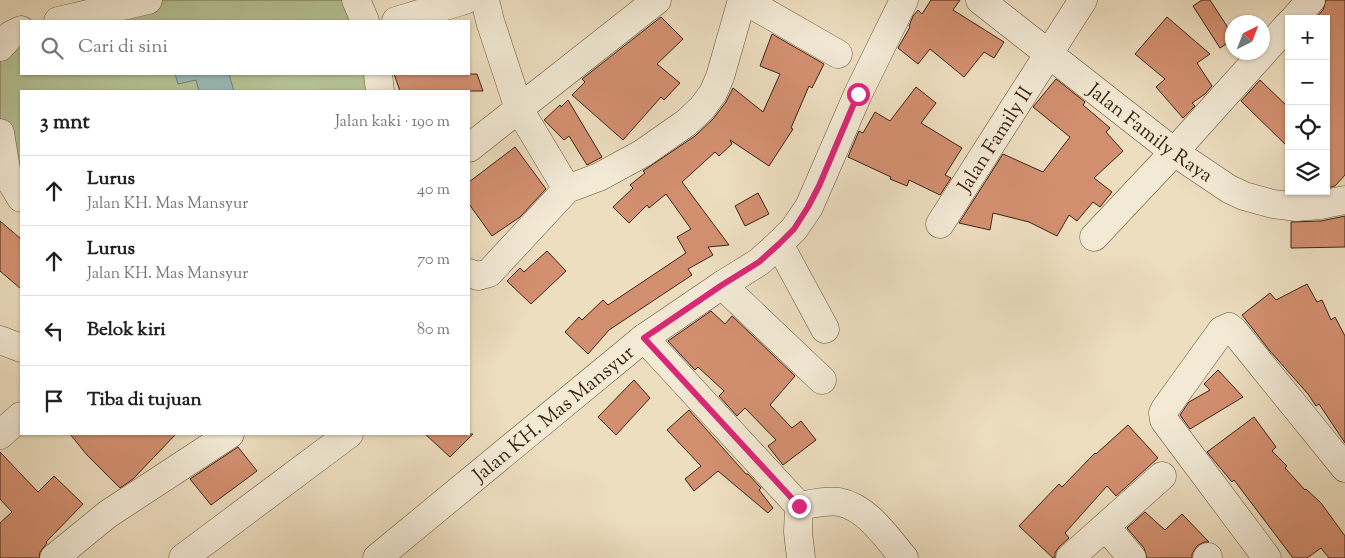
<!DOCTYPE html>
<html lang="id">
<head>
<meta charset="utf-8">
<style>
	body { margin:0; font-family:"Sorts Mill Goudy",serif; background:#f6f6f6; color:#202124 }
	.controls { position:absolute; right:15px; top:15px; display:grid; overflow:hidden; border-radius:0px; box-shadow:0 1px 4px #0004 }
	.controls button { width:45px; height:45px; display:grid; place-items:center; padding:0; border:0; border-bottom:1px solid #e0e0e0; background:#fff; color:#202124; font:25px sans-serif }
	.compass { position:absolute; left:1225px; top:15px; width:45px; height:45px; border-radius:50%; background:#fff; box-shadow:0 1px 4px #0004; rotate:42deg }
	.stop { position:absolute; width:15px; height:15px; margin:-11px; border:4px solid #db2777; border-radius:50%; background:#fff }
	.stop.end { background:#db2777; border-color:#fff; box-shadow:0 1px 5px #0008 }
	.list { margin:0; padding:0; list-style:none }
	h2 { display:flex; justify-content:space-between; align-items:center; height:65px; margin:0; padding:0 20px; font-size:21px }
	h2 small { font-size:16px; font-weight:400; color:#757577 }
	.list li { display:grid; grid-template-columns:32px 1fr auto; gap:15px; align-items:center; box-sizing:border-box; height:70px; padding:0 20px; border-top:1px solid #e0e0e0 }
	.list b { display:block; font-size:19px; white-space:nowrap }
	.list p { margin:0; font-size:16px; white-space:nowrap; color:#757577 }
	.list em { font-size:16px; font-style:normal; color:#757577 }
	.icon { flex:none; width:28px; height:28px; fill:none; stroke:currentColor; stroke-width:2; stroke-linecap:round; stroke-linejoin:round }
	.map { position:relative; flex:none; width:1345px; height:558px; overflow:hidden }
	.search { position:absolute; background:#fff; box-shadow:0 1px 4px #0004; left:20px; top:20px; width:450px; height:55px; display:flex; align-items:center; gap:12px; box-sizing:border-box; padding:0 18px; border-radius:0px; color:#757577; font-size:19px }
	.panel { position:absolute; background:#fff; box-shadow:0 1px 4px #0004; left:20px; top:90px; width:450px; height:345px; border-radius:0px }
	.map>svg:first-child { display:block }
	.park { fill:#b5c295; stroke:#7a7352 }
	.water { fill:#9abbb6; stroke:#767f73 }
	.building { fill:#d39071; stroke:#40240f }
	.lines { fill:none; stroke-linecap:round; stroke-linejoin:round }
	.minor-casing { stroke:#6b523b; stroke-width:29 }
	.minor { stroke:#f3ead6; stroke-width:28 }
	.route { stroke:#db2777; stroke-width:6 }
	.labels { text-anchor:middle; stroke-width:5; stroke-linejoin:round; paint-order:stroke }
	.street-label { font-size:20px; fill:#40240f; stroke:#f3ead6 }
</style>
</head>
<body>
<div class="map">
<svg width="1345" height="558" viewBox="0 0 1345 558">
	<rect width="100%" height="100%" fill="#eddec0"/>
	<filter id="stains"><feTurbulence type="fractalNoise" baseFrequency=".004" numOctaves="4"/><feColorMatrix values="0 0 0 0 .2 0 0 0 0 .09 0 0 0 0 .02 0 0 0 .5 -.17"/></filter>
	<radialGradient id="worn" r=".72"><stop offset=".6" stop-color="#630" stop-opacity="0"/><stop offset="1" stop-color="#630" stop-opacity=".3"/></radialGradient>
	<path class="park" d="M148,0h208l9,21h-307z
		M21,30v44h357l2,17h-359v107l-21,-65v-86z"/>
	<path class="water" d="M175,74h54l5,17h-35l-3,-11 -18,4z"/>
	<path class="building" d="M931,0h29l-7,10 51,32 -10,16 -10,-6 -20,25 -34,-28 -12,15 -20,-16 12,-21 -1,-1 4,-10 5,-6 4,4z
		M1202,0h8l22,34v6l-12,8 -27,-42z
		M1326,0h19v175l-10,11 -9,2v-169h-11l8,-9z
		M661,17l22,22 -26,25 23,19 -16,17 -3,-3 -38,43 -51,-45 13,-13 -3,-3z
		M1167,17l43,37 -13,9 15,23 -7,8 -13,9 3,3 -12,12 -27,-31 9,-8 -30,-25z
		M772,34l52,30 -12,24 -3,-2 -18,42 2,1 -24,37 -39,-26 2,4 -13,12 -4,-4 -33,30 47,63 -21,2 5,8 -25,14 4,6 -83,55 -21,24 -23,-22 14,-15 3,3 21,-20 5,5 78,-52 -9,-16 14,-8 -25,-35 -17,14 -2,-3 -18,18 -16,-16 20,-19 -3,-3 15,-12 -2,-2 52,-35 18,-17 13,-17 7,-14 30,24 17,-38 -20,-8z
		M394,74h83l6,17h-83z
		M1056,79l29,23 -2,3 27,23 -4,4 17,19 -29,27 18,14 -12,15 -7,-5 -16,19 -8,-6 -12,21 -28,-14 -36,-9 -3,17 -31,-7 44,-69 40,18 27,-35 -37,-30z
		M1260,80l29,28v40l-48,-47z
		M916,87l20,16 -15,20 41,25 -17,27 6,3 -11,17 -31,-15 -2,6 -17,-7 1,-2 -43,-20 11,-26 4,2 12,-21 15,9z
		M568,100l34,57 -15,8 -18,-29 -5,4 -20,-20 16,-15 1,2z
		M515,147l31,42 -26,28 -28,19 -23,-32v-22z
		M758,193l11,21 -24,12 -10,-20z
		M1345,216v31l-54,1v-26l30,-1z
		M0,221l21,18v50l-21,-18z
		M547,251l19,20 -35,33 -24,-23 13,-13 4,4z
		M1307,284l10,18 5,-2 9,20 4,-3 10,19v107l-26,-39 -3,2 -8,-12 -38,-43 -28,-36 28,-22 6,7z
		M711,311l14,13 7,-8 63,60 -25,29 22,23 9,-7 15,19 -33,25 -15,-19 8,-6 -31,-32 -8,8 -18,-20 5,-5 -26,-24 -3,3 -27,-29z
		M1218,370l25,27 -53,32 -10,-14 9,-13 21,-12 -6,-6z
		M634,380l16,18 -34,37 -18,-18z
		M689,410l57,64h2l13,14 -2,2 14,18 -5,5 -50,-42 -24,20 -9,-12 16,-13 -34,-36z
		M1254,417l22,30 -4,4 15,15 -2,2 20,22 1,-1 15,14 24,33v22h-16l-8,-10 -14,10h-14l-59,-78 -2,2 -25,-30z
		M1128,425l30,33 -42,38 -9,-10 -42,47 4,5 -10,9 -4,6v5h-2l-34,-32 40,-42 3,3 33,-34 1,1z
		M70,434h106l-43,45 -13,9 -33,-33z
		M425,434h48l-23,23z
		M238,447l19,24 -46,34 -21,-26z
		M0,452l38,40 16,-16 29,28 -37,38 1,1 -7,9 -1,6h-39v-35l12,-11 -12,-13z
		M1145,512l20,18 17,-16 27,28h-5l-7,4 -5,8v4h-45l-3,-10 -17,-20z"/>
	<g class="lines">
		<g class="minor-casing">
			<g id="minor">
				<path d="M356,0l9,21"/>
				<path d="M485,0l5,21 29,88 48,80"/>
				<path d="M744,0l94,54"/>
				<path id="s1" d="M980,0l194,152 55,37 15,7 29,8 24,3 23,-2 25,-5"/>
				<path d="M1294,19l17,-19"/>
				<path d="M58,21l90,-21"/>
				<path d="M396,21l69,-21"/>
				<path d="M0,47l11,-12 10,-5"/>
				<path d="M378,74l2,17"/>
				<path d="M0,133l7,42 14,23"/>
				<path d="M469,148l188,-148"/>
				<path id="s2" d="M940,224l143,-224"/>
				<path d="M1094,237l80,-85 115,-128"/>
				<path d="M779,244l46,85"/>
				<path d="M469,273l9,3 11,-3 78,-84 32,-12 44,-24 43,-30 16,-15 11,-15 7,-16 22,-77"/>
				<path d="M722,285l100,95"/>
				<path d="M644,338l155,168c12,-2 28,-6 40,-4 28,5 48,36 65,56"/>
				<path d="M0,340l21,8"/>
				<path d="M0,435l21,-19"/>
				<path d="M799,506l-1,26 3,26"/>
				<path d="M1106,527l26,31"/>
				<path d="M54,558l54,-44 122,-80"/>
				<path d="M183,558l166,-124"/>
				<path id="s3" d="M377,558l267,-220 78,-53 37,-23 20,-18 15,-15 15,-22 49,-113 46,-94"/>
				<path d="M1070,558l92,-82"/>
				<path d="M1207,558l1,-1"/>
				<path d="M1267,558l-103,-138 -1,-7 2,-4 57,-79 7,-3 5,4 111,137"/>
			</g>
		</g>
		<use href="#minor" class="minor"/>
	</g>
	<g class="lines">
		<path class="route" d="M799,506l-155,-168 78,-53 37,-23 20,-18 15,-15 14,-22 11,-21 39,-92"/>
	</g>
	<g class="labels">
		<g class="street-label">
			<text dy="7" stroke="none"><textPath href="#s1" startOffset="216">Jalan Family Raya</textPath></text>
			<text dy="7" stroke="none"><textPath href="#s2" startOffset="101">Jalan Family II</textPath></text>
			<text dy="7" stroke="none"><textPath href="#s3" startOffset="228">Jalan KH. Mas Mansyur</textPath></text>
		</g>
	</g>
	<rect width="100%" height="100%" filter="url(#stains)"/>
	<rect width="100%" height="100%" fill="url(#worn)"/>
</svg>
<div class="controls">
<button>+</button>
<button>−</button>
<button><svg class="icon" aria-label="locate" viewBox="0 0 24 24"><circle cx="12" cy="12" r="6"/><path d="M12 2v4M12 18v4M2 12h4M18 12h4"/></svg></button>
<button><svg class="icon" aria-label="layers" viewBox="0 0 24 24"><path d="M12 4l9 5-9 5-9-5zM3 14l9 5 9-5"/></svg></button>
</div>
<svg class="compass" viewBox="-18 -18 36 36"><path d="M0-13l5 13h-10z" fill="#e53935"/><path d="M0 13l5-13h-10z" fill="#757577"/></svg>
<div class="stop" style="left:858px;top:94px"></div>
<div class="stop end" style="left:799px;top:506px"></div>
<div class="search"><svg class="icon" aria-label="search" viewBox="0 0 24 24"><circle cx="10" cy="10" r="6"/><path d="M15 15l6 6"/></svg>Cari di sini</div>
<section class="panel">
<h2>3 mnt<small>Jalan kaki · 190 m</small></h2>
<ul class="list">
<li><svg class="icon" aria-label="ahead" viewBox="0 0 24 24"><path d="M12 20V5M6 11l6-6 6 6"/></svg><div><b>Lurus</b><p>Jalan KH. Mas Mansyur</p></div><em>40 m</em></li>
<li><svg class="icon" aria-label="ahead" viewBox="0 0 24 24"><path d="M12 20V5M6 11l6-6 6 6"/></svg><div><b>Lurus</b><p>Jalan KH. Mas Mansyur</p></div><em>70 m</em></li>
<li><svg class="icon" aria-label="left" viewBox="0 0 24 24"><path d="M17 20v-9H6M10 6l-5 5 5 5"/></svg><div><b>Belok kiri</b></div><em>80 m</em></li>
<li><svg class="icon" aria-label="arrive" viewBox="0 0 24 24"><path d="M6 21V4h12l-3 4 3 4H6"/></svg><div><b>Tiba di tujuan</b></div></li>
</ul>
</section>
</div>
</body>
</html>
